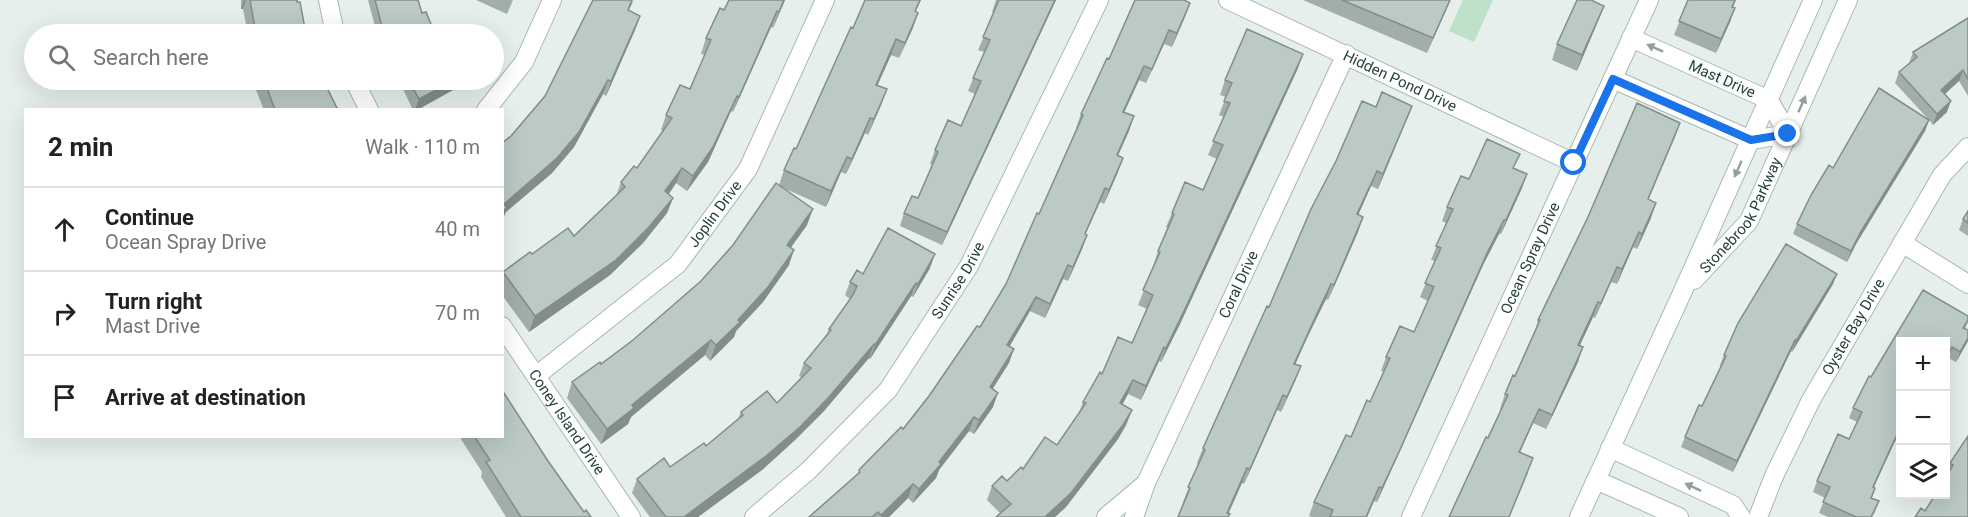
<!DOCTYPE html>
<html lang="en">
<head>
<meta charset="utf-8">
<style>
	body { margin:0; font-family:Roboto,sans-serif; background:#f6f6f6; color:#222 }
	.controls { position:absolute; right:18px; bottom:18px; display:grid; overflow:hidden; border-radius:0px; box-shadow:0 6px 24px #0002 }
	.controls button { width:54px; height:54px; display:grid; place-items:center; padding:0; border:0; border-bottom:2px solid #e0e0e0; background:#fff; color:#222; font:30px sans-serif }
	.stop { position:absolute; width:18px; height:18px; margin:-14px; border:4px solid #1a73e8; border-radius:50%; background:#fff }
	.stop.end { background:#1a73e8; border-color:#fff; box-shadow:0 2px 6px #0008 }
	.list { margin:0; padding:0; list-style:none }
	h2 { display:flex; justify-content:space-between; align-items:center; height:78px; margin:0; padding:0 24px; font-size:26px }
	h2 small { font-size:20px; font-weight:400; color:#767676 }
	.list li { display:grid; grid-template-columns:39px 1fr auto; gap:18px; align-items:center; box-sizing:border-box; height:84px; padding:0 24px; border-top:2px solid #e0e0e0 }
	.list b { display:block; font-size:22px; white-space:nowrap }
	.list p { margin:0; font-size:20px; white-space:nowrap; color:#767676 }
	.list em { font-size:20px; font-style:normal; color:#767676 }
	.icon { flex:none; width:33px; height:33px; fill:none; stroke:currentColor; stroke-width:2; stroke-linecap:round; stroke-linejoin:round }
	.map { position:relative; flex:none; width:1968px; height:517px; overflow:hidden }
	.search { position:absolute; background:#fff; box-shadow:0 6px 24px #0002; left:24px; top:24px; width:480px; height:66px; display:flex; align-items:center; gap:15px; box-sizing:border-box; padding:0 21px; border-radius:33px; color:#767676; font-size:22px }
	.panel { position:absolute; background:#fff; box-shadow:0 6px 24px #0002; left:24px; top:108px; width:480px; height:330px; border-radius:0px }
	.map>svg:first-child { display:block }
	.green { fill:#bfe0c8 }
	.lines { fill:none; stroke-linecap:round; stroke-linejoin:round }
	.street-casing { stroke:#a8b8b2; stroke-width:20 }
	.secondary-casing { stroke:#a4bbb3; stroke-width:20 }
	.street { stroke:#fff; stroke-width:18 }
	.secondary { stroke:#fff; stroke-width:18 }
	.wall { fill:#a1aea9 }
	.shaded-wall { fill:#838d89 }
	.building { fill:#bbcac4; stroke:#838d89; stroke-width:1.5 }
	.oneway { fill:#92a09c }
	.route { stroke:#1a73e8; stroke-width:8 }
	.labels { text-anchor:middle; stroke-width:4.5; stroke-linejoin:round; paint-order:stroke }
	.street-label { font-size:15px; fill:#24423a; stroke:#f7fbf9 }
</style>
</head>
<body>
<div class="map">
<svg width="1968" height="517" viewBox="0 0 1968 517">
	<rect width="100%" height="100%" fill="#e6efeb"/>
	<path class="green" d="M1463,0h30l-19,42 -25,-11z"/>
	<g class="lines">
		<g class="street-casing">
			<g id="street">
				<path d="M328,0l7,34"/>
				<path id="s1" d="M1228,0l346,163"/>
				<path d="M1613,79l138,61 37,-6 -19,-34 -138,-62"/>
				<path d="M354,80l15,30"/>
				<path d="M486,110l38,-48 28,-62"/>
				<path d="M1902,243l66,41"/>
				<path id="s2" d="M502,326l129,191"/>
				<path id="s3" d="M536,376l142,-112 70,-95 77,-169"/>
				<path id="s4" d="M754,517l54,-46 80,-81 81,-124 130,-266"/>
				<path d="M1106,517l39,-33"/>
				<path id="s5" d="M1134,517l12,-34 200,-429"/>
				<path id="s6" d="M1411,517l238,-517"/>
				<path id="s7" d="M1758,517l16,-41 37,-76 131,-225 26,-28"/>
			</g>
		</g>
		<g class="secondary-casing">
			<g id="secondary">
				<path id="s8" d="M1694,280l55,-59 99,-221"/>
				<path d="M1610,448l123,57 8,12"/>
				<path d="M1596,480l83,37"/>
				<path d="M1579,517l103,-224 131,-293"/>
			</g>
		</g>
		<use href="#street" class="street"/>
		<use href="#secondary" class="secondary"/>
	</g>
	<path class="wall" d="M241,0h56l9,34h-58l-5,-25h-2z
		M368,0h50l4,13 13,21h-58z
		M476,0h37l-6,14z
		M634,0l-5,10 11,6 -5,14 -29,66 -3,-2 -29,53 -22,26 -46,39 5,-76 34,-40z
		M729,0h56l-12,28 -2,-1 -38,85 -2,-1 -23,51 -21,29 -11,-8 -7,11 4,4 -6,15 -24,30 -33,32 -81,57 -27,-37v-23l30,-18 42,-18 42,-40 5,-14 16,-14 26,-37 -2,-1 5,-15 24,-26 15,-34 -4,-1 5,-16 18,-28z
		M996,0h60l-114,245 -42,-19 4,-13 14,-15 15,-33 -3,-1 5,-14 26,-24 14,-32 -7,-3 16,-39 -6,-2 16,-37 -2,-1z
		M1303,0h147l-23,53z
		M1688,0h48l-3,8 -3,14 -14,31 -42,-18z
		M1190,3l-18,44 -8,-3 -18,39 -7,-3 -15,32 5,19 -11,25v16l-14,32 -4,-2 -15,32 2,1 -5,14 -14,32 -5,-2 -18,39 -15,-7 -20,35 -1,17 -17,26 1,18 -19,27 -5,-3 -30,39 -3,8 -23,25 -5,-5 -19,19h-80l48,-42 2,-5 44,-41 26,-33 51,-69 26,-43 33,-70 38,-85 -1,-1 5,-14 28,-55z
		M1604,6l-6,15 -21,50 -25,-11 5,-16z
		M916,12l2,1 -19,45 -8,-3 -14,30 10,4 -6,16 -13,30 -3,-2 -19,41 -5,-2 -15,35 -45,-20 26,38 -16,22 -2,18 -26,37 -27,29 -2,6 -24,24 -5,-6 -74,62 -3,7 -27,20 -34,-46 5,-16 29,-18 32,-24 68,-59 32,-36 46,-60 5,-15 12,-21 57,-121z
		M1968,18v78l-9,-15 -14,13 2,18 -14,13 -4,-5 -4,11 -69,113 -9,18 -54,-28 4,-10 36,-56 96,-48 -34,-37 4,-11 10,-9 4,-11z
		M1298,68l-118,256 -19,38 -2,-1 -18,39 -13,-6 -6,11 10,5 -6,15 -8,14 -52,68 -11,10h-59l4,-4 -13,-13 5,-14 15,-5 50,-36 22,-32 4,-11 19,-28 30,-31 15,-34 -9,-4 16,-39h-1l5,-15 10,-23 -2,-1 6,-14 31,-23 14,-31 -9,-4 16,-38 -5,-2 7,-18 -6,-2 5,-15z
		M252,80h71l15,30h-74z
		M401,80h56l-4,10 -36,20h-4l-13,-27z
		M1412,106l-34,83 -7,-3 -13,29v17l-16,37 -14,31 -2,-1 -31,65 6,2 -6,15 -14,31 -4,-2 -33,74 -2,-1 -58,20 -1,-1 15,-38 -1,-1 6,-15 66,-141 107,-200z
		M1680,123l-32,77 3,18 -14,31 -4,-2 -16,37 -6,-2 -16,36 -2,-1 -13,28 -2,17 -32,67 -13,-6 -13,29 8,21 -19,44h-60l52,-108h-1l5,-15 10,-18 19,-41 4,-15z
		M1514,168l13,6 -5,14 -21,46h-2l-16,31 -106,237 -3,-1 -7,16h-55l-3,-1 5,-14 56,-100 14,-30 -3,-1 5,-14 28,-25 14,-31 -8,-4 15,-36 -4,-1 15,-37 -4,-2 5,-14 22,-28z
		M1968,211v25l-9,-6 4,-11z
		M930,268l-17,29 -2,-1 -41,63 -1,-1 -45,53 -29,29 -33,30 -64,47h-48l-18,-24 5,-14 33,-12 36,-21 32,-27 3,-7 36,-9 25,-25 -3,-2 5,-13 22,-27 3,-7 21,-30 -5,-4 5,-13 13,-8z
		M1837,274l-4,10 -41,68 -1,-1 -58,121 -52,-25 4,-10 17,-31 19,-40 -1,-1 4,-10z
		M1923,290l45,26v6l-3,7 3,1v8l-2,4 2,-4v3l-12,21 -8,-4 -2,5v-21h-46v102l-5,-3 -21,46 1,1 -3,10 7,3 -4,11 -3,5h-44l-9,-4 6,-15 -12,-6 4,-11 21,-47 11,5 8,-17 -8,-4 4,-10 16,-32 2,1z
		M459,436h43l46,25 36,51 7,5h-85l-25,-40 1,-5z
		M1968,436v81l-43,-6 22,-37 -1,-1 4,-10z"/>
	<path class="shaded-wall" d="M244,0h2l-3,9h-2z
		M784,0h1l-12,28 6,-16z
		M920,0h1l-12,26 6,-15z
		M1055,0h1l-114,245 5,-13z
		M1450,0l-4,10 -19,43 6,-15z
		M1190,3l-5,14 -13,30 5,-14z
		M1604,6l-6,15 -21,50 5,-16z
		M1735,8l-5,14 -14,31 5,-14z
		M777,11l-6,16 -38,85 6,-15z
		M918,13l-5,15 -14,30 6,-15z
		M640,16l-5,14 -29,66 5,-15z
		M1169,30l-5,14 -18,39 6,-14z
		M896,39l-5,16 -20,45 5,-15z
		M1303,54l-5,14 -118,256 -19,38 5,-14z
		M1144,66l-5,14 -21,46 5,-14z
		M1963,70l-4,11 -22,20 4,-11z
		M455,80h2l-4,10 -36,20h-2l4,-11z
		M608,80l-5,14 -29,53 -22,26 -46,39 -4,9v-12l2,-5z
		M887,89l-6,16 -13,30 6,-16z
		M737,96l-6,15 -23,51 -21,29 6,-15z
		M1951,101l-4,11 -14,13 4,-11z
		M1412,106l-6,15 -28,68 5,-15z
		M1134,116l-5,15 -18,39 6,-15z
		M870,118l-5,15 -19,41 6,-15z
		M1929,120l-4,11 -69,113 -9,18 4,-11 9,-18z
		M1680,123l-5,14 -33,77 6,-15z
		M847,157l-6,15 -15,35 5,-16z
		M1123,158l-5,14 -14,32 5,-14z
		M682,168l-6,15 -16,24 5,-16z
		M1377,171l-6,15 -19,43 5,-15z
		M1527,174l-5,14 -21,46 5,-14z
		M1105,188l-5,14 -21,46 6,-14z
		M673,198l-6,15 -24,30 -33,32 -81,57 6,-16z
		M1656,203l-5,15 -14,31 5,-15z
		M813,209l-6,16 -25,35 5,-15z
		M1363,217l-5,15 -30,68 6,-15z
		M1504,220l-5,14 -16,31 -106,237 5,-14 106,-237z
		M1639,232l-6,15 -16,37 5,-15z
		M1087,235l-5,14 -14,32 5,-14z
		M794,250l-5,15 -26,37 -27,29 -2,6 -24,24 6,-16 22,-25z
		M935,254l-5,14 -17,29 5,-13z
		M1068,265l-5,14 -18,39 5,-14z
		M1617,267l-6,15 -16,36 6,-15z
		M1837,274l-4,10 -41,68 4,-11z
		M916,283l-5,13 -41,63 5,-14z
		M1331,284l-5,15 -18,36 -19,44 5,-15 20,-44z
		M1036,297l-6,14 -28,48 5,-14z
		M1598,302l-5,15 -20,43 5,-15z
		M1968,338v3l-12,21 4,-10z
		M711,340l-6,15 -74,62 -3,7 -27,20 6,-15 25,-24z
		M1795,340l-4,11 -58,121 4,-11z
		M874,344l-5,14 -45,53 -29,29 -33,30 -64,47h-14z
		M1164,347l-5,14 -18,39 5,-14z
		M1583,347l-5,15 -32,67 6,-14z
		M1952,347l-4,11 -2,5v-5z
		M1014,349l-5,14 -24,38 5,-14z
		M1301,366l-6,15 -14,31 6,-15z
		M1133,380l-5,14 -13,24 5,-15z
		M998,393l-5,14 -19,27 5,-14z
		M1283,395l-6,15 -33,74 6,-15z
		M1539,409l-6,14 -19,43 5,-14z
		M1132,410l-6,15 -8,14 -52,68 -11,10h-10z
		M974,417l-5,14 -30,39 -3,8 -23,25 6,-14z
		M1899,430l-4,11 -26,56 4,-10z
		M1247,468l-5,15 -15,34h-1z
		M913,484l-5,14 -19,19h-8v-2z
		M1379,487l-5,14 -7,16h-1z"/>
	<path class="building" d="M250,0h47v2h3l6,32h-50z
		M375,0h43l4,13 4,-1 9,22h-51z
		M593,0h39l-4,10 12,6 -29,65 -3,-1 -29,52 -22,26 -53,46 3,4 -5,3v-68l9,-7 34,-40z
		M729,0h55l-5,12 -2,-1 -38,86 -2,-1 -24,51 -20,29 -11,-8 -17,23 8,7 -24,29 -33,33 -81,56 -32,-44 27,-20 2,2 36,-26 6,8 51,-49 -4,-5 13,-16 3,2 35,-50 -6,-3 14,-30 10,4 21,-49 -5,-2 14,-30 4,2z
		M865,0h55l-5,11 3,2 -13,30 -9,-4 -20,46 11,4 -13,30 -4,-1 -18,41 -5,-2 -16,34 -47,-21 10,-22 2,1 55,-122 2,1z
		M999,0h56l-108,232 -43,-19 8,-17 6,2 20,-46 -3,-2 13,-30 13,6 20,-45 -8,-3 17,-38 -7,-3z
		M1135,0h49l6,3 -13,30 -8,-3 -17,39 -8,-3 -21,46 11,4 -17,39 6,3 -14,32 -4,-2 -20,46 2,1 -14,32 -5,-2 -18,39 -14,-7 -29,48 7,4 -24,38 8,6 -19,27 -5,-3 -35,45 2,2 -22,25 -6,-5 -32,31 -3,-3 -6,5h-63l51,-45 -1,-2 42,-43 2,2 26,-33 48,-70 3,1 26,-43 31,-71 2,1 44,-99 -2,-1 8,-17 18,-39 2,1z
		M1342,0h108l-17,38z
		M1577,0h14l13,6 -22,49 -25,-11z
		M1688,0h47l-3,7 3,1 -14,31 -42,-18z
		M1968,18v61l-5,-9 -22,20 10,11 -14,13 -38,-42 18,-15 -4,-5z
		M1247,29l56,25 -118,255 -19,39 -2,-1 -18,39 -13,-6 -13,23 12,7 -9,15 -52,68 -26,24h-49l15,-13 -19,-18 10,-10 5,5 14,-14 2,2 22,-32 12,8 29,-42 -3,-1 17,-30 2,2 16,-37 14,6 21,-48 -10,-5 17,-38 -2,-1 16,-37 -2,-1 13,-31 18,8 20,-45 -10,-4 17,-38 -6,-2 8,-18 -7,-3z
		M264,80h59l15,30h-63z
		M408,80h47l-36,19z
		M1879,88l50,32 -69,113 -9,18 -54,-27 14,-29 18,-30 4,3z
		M1382,92l30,14 -29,68 -6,-3 -20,43 6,3 -29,68 -3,-1 -17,36 -20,44 7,2 -14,31 -4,-2 -33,74 -3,-1 -20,45 3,1 -2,3h-50l12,-29 -2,-1 17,-37 -2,-2 64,-142 2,1 42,-98 25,-48 26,-60 14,6z
		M1637,103l43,20 -32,76 8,4 -14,31 -3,-2 -17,37 -5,-2 -16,36 -3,-1 -20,43 5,2 -31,68 -13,-6 -20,43 14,6 -24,59h-60l37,-80 2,1 20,-43 -3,-1 8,-19 2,1 25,-56h-2l50,-103z
		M1487,139l33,15 -7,14 14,6 -21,46h-2l-16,31 -89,201 -17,36 -3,-1 -13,30h-36l3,-7 -19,-8 32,-67 5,2 16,-37 3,2 20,-44 -4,-1 14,-31 14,6 20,-45 -9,-4 16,-35 -5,-2 17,-37 -6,-2 14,-31 8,3z
		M776,183l37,26 -26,36 7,5 -26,37 -30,33 2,2 -24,23 -5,-5 -79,65 2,3 -27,21 -35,-47 28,-20 1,2 32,-24 68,-59 32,-36z
		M1968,211v12l-5,-4z
		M888,228l47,26 -17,30 -2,-1 -41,62 -1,-1 -45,53 -29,30 -34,29 -82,61h-18l-29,-38 27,-21 6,9 34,-24 2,3 37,-31 -2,-3 26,-21 10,12 34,-35 -7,-5 27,-33 -2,-1 24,-34 4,-9 -7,-4 7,-12 6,4z
		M1786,244l51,30 -41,67 -1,-1 -58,121 -52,-24 14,-32 3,1 24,-50 -2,-1 14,-32z
		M1923,290l45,26v4l-5,8 5,2v8l-8,14 -8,-5 -6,11v-16h-46v89l-1,-1 -26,57 2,1 -4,10 8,3 -8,16h-15l-33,-15 7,-15 -13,-6 21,-47 11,5 13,-27 -9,-4 16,-32 2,1z
		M502,390l46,71 36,51 2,-2 5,7h-70l-35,-55 4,-2 -16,-24h28z
		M1968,436v81h-53l6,-9 4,3 10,-16h11v-18l7,-12 -3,-2z"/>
	<defs><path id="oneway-solid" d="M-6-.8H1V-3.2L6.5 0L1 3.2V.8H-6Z" transform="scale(1.5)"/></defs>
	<g class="oneway">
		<use href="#oneway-solid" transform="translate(1655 48) rotate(-156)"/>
		<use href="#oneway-solid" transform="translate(1802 104) rotate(-66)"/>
		<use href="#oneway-solid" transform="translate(1738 169) rotate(114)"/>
		<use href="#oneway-solid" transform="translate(1693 487) rotate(-155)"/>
	</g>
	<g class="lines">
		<path class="route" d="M1574,163l39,-84 138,61 37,-6"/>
	</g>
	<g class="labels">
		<g class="street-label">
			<text transform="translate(1722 79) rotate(24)" y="5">Mast Drive</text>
			<text dy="5" stroke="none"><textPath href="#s1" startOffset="190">Hidden Pond Drive</textPath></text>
			<text dy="5" stroke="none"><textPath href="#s8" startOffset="81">Stonebrook Parkway</textPath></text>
			<text dy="5" stroke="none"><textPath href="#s3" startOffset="243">Joplin Drive</textPath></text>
			<text dy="5" stroke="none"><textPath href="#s6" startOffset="285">Ocean Spray Drive</textPath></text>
			<text dy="5" stroke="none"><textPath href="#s4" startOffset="315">Sunrise Drive</textPath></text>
			<text dy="5" stroke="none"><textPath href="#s5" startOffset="255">Coral Drive</textPath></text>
			<text dy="5" stroke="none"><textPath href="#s7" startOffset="213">Oyster Bay Drive</textPath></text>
			<text dy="5" stroke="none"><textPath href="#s2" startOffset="116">Coney Island Drive</textPath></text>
		</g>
	</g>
</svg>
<div class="controls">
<button>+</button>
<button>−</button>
<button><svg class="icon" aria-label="layers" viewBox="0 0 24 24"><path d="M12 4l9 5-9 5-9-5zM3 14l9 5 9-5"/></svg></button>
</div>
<div class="stop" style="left:1574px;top:163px"></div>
<div class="stop end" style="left:1788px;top:134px"></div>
<div class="search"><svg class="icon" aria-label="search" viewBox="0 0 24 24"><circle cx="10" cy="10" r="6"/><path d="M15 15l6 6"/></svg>Search here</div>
<section class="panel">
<h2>2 min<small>Walk · 110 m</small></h2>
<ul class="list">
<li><svg class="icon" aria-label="ahead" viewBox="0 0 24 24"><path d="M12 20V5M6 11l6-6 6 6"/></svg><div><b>Continue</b><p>Ocean Spray Drive</p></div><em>40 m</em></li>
<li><svg class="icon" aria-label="right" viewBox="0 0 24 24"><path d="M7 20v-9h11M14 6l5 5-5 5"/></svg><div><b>Turn right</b><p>Mast Drive</p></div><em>70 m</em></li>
<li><svg class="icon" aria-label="arrive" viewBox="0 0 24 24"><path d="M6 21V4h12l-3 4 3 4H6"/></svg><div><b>Arrive at destination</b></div></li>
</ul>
</section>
</div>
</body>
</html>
